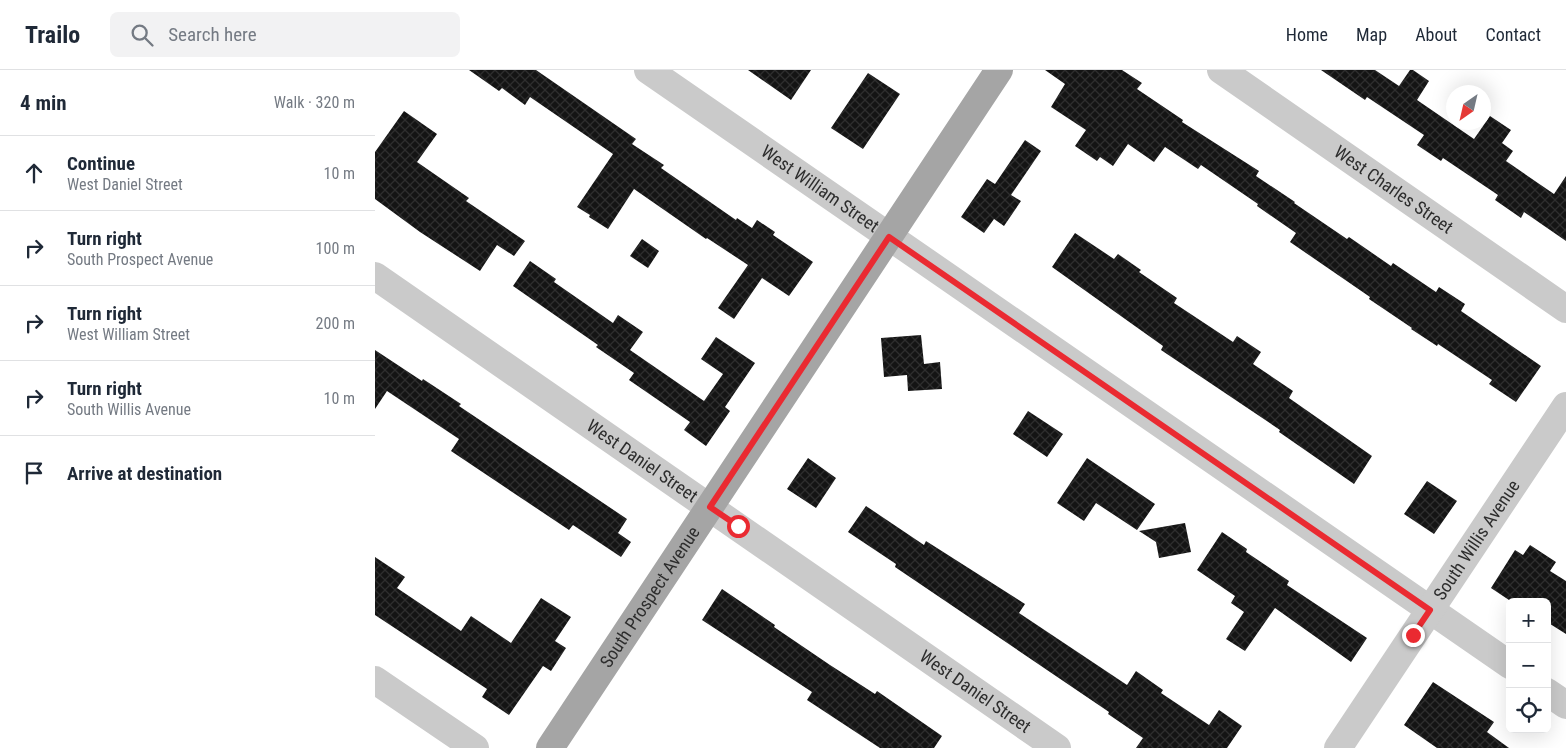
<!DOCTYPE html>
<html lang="en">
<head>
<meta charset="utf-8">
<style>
	body { margin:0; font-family:"Roboto Condensed",sans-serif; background:#f2f2f3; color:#1f2937 }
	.controls { position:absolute; right:15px; bottom:15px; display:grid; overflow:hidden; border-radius:8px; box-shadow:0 5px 20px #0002 }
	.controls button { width:45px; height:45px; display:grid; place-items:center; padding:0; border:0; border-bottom:1px solid #e0e1e3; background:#fff; color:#1f2937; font:25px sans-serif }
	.compass { position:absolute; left:1071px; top:15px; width:45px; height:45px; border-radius:50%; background:#fff; box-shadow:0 5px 20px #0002; rotate:214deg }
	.stop { position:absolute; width:15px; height:15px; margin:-11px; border:4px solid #ea2a31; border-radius:50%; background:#fff }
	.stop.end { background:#ea2a31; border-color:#fff; box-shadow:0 1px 5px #0008 }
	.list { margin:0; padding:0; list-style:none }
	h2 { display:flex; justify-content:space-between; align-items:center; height:65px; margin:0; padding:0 20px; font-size:21px }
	h2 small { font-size:16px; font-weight:400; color:#747a83 }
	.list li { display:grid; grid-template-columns:32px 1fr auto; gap:15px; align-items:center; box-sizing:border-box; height:75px; padding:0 20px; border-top:1px solid #e0e1e3 }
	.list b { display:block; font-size:19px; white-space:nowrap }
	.list p { margin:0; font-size:16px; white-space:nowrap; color:#747a83 }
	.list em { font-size:16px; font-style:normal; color:#747a83 }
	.icon { flex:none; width:28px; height:28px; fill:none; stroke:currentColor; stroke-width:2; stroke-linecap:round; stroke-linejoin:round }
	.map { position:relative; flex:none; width:1191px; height:678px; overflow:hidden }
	header { display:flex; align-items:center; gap:30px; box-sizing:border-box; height:70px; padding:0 25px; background:#fff; border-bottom:1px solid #e0e1e3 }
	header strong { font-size:24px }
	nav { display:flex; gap:28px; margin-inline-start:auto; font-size:18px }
	.search { width:350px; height:45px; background:#f2f2f3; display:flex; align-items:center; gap:12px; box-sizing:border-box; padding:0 18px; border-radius:8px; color:#747a83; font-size:19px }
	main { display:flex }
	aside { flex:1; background:#fff }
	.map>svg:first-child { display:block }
	.building { fill:url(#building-cross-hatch) }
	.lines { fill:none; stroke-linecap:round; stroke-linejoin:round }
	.minor { stroke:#cacaca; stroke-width:28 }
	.major { stroke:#a5a5a5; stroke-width:28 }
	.route { stroke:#ea2a31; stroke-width:6 }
	.labels { text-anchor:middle; stroke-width:5; stroke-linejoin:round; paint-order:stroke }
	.street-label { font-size:18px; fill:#2d2d2d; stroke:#fff }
</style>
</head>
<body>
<header>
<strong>Trailo</strong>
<div class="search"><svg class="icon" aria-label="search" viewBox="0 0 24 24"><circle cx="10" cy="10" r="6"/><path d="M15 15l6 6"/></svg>Search here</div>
<nav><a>Home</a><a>Map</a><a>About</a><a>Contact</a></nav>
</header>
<main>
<aside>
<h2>4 min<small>Walk · 320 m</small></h2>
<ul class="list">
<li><svg class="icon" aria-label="ahead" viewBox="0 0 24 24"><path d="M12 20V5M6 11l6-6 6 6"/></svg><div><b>Continue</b><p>West Daniel Street</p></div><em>10 m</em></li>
<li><svg class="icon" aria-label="right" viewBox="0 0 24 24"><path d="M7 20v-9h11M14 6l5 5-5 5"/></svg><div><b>Turn right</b><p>South Prospect Avenue</p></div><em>100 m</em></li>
<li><svg class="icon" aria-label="right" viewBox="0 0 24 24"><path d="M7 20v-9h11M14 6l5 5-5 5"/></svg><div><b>Turn right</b><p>West William Street</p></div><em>200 m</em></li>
<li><svg class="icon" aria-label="right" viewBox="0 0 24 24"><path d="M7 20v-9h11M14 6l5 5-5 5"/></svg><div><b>Turn right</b><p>South Willis Avenue</p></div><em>10 m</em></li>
<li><svg class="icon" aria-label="arrive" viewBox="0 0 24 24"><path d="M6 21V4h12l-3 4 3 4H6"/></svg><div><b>Arrive at destination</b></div></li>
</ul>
</aside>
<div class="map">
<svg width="1191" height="678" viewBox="0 0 1191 678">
	<defs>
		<pattern id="building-cross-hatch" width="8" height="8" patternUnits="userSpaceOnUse" patternTransform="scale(1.25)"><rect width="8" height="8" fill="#141414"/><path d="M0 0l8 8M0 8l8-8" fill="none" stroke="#2e2e2e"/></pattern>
	</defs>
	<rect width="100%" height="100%" fill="#fff"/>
	<path class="building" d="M94,0h67l100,69 -4,5 32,21 -3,3 75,52 1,-2 15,10 5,-8 18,12 -2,3 40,27 -24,34 -27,-18 -28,41 -16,-11 30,-43 -41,-27 -1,1 -72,-50 -26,40 -19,-12 1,-2 -13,-8 36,-53 -83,-57 -5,8 -23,-17 -3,3z
		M373,0h63l-20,30z
		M670,0h77l20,13 -5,6 46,31 -1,2 77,49 -3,5 39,26 -1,1 53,36 2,-2 42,29 2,-3 43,29 3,-5 26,17 -4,7 80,55 -25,36 -27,-18 3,-4 -54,-36 -1,2 -26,-17 1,-1 -43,-29 1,-2 -80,-55 6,-9 -39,-27 1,-2 -57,-39 -3,4 -33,-22 -11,15 -26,-18 -15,22 -13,-9 -3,4 -22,-15 11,-16 -35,-23 14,-23z
		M946,0h54l24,16 11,-16h3l16,11 -12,19 57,39 16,-23 21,14 -9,13 11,8 -7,10 48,33 12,-18v65l-42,-29 -3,6 -26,-18 3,-5 -55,-37 -2,3 -24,-16 7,-10 -57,-38 -2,3z
		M493,3l32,21 -37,55 -32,-21z
		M29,41l33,23 -20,28 52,36 -3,3 59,40 -11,15 -17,-11 -17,26 -60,-39 -45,-33v-47z
		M650,70l16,11 -30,44 10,6 -17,25 -10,-7 -10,14 -23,-16 26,-38 8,5z
		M700,163l39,26 4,-5 23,16 -2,2 38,26 -3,5 59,39 4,-6 24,16 -8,12 40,27 -4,7 83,58 -18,28 -75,-52 1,-2 -119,-80 2,-4 -111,-79z
		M267,169l17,12 -11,17 -18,-12z
		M155,191l26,18 -2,3 59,41 5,-8 25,17 -13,18 74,51 19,-27 -22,-15 15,-22 39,26 -30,44 5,4 -24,35 -22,-16 6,-8 -61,-42 5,-7 -38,-26 2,-2 -85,-59z
		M546,265l3,29 16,-2 2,27 -34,2 -1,-16 -23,2 -3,-39z
		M0,280l47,31 1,-2 38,25 -2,2 168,113 -9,14 13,9 -10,15 -48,-32 -4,5 -118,-79 8,-12 -72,-48 -12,18z
		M653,341l35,23 -16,23 -34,-23z
		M433,388l28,20 -20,30 -29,-19z
		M712,388l68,46 -18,26 -41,-27 -12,18 -27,-18z
		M1052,411l30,20 -23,33 -30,-20z
		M491,436l58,39 2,-4 99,63 -6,9 108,72 9,-14 27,19 -2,3 48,32 10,-15 23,16 -15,22h-91l7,-10 -35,-24 1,-2 -214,-145 1,-3 -48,-32z
		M810,453l6,29 -32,6 -3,-16 -17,-11z
		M847,462l25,17 -1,3 43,29 -2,4 80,53 -16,24 -76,-54 -30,43 -19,-12 18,-27 -13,-9 4,-7 -38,-26z
		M1155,475l26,17 -6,9 16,10v53l-19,-12v-20h-35l-21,-14 24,-38 8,5z
		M0,487l30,20 -8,11 64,43 10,-15 40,27 30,-45 30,19 -16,24 11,7 -15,23 -8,-5 -34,49 -27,-18 5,-8 -112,-74z
		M347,519l53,36 -1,2 56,38 45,29 2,-3 65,45 -8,12h-54l-73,-48 5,-8 -110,-72z
		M1058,612l61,40 -7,10 22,16h-72l-33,-23z"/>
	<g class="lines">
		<g class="minor">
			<path id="s1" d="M273,0l862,595"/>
			<path id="s2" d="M846,0l345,239"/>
			<path id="s3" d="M0,206l682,472"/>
			<path d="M0,610l100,68"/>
			<path d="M1172,622l19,13"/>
			<path id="s4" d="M963,678l228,-342"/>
		</g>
		<path class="major" id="s5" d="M175,678l449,-678"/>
	</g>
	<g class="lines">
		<path class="route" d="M363,456l-28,-19 179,-270 541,373 -17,25"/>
	</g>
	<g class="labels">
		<g class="street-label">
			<text dy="6" stroke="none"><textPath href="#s1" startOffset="209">West William Street</textPath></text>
			<text dy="6" stroke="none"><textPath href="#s2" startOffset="210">West Charles Street</textPath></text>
			<text dy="6" stroke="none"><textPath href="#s3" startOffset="325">West Daniel Street</textPath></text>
			<text dy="6" stroke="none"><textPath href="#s4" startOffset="250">South Willis Avenue</textPath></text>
			<text dy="6" stroke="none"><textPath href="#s5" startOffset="181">South Prospect Avenue</textPath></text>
			<text dy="6" stroke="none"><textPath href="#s3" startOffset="730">West Daniel Street</textPath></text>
		</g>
	</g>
</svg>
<div class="controls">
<button>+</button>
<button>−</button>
<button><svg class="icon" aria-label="locate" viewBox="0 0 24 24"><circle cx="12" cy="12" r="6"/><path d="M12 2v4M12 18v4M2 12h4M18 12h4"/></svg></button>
</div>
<svg class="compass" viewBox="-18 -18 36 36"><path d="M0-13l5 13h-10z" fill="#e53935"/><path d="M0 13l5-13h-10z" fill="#747a83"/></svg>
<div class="stop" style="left:363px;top:456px"></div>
<div class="stop end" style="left:1038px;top:565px"></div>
</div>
</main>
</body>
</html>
